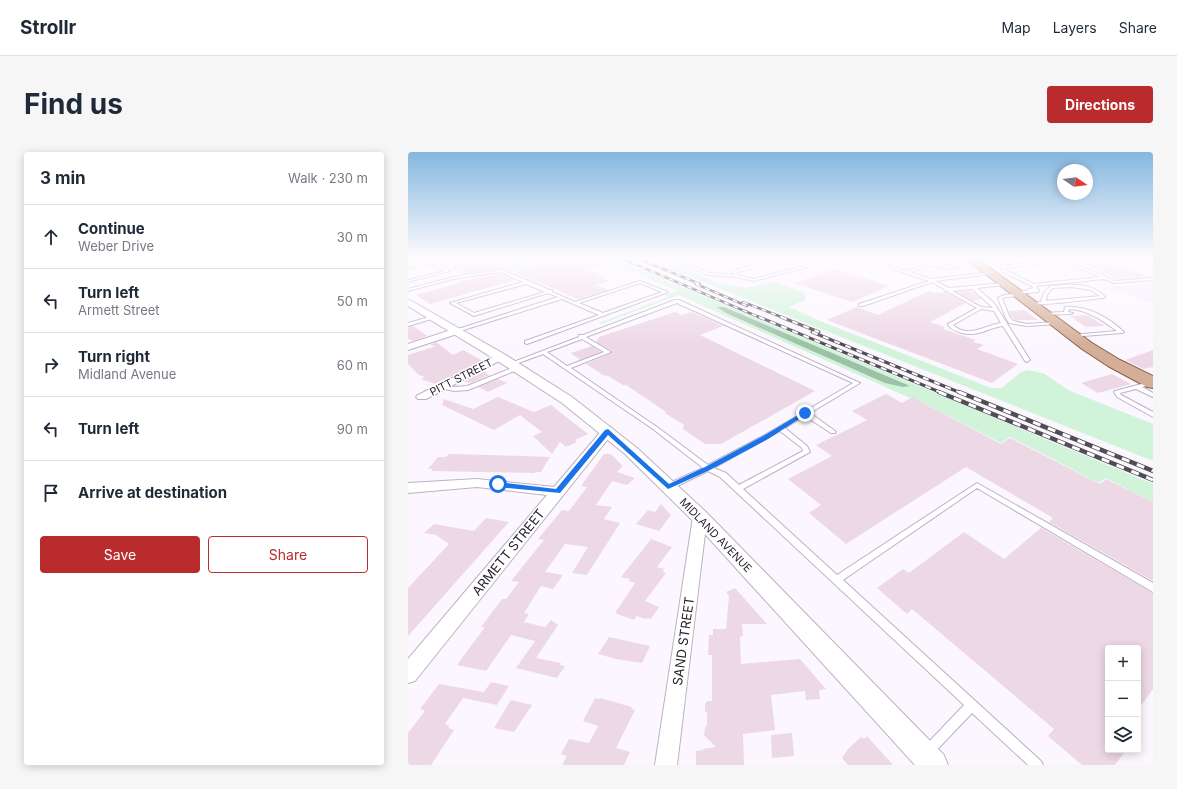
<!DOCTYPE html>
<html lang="en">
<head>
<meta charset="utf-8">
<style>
	body { margin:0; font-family:Inter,sans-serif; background:#f6f6f7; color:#1f2937 }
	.controls { position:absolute; right:12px; bottom:12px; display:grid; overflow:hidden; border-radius:4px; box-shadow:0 2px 10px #0003 }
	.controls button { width:36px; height:36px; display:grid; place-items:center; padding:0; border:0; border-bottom:1px solid #e0e1e3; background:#fff; color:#1f2937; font:20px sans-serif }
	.compass { position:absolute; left:649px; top:12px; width:36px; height:36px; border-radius:50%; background:#fff; box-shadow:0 2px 10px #0003; rotate:103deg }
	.stop { position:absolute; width:12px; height:12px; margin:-9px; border:3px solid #1a73e8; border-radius:50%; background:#fff }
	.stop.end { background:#1a73e8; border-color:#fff; box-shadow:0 1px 4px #0008 }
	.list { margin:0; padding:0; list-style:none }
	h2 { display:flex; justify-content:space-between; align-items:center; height:52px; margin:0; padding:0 16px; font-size:17px }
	h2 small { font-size:13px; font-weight:400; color:#747a83 }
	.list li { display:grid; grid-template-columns:26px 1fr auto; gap:12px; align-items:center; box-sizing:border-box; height:64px; padding:0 16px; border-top:1px solid #e0e1e3 }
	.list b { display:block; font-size:15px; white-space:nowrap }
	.list p { margin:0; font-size:13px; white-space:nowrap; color:#747a83 }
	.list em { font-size:13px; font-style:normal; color:#747a83 }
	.actions { display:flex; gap:8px; padding:12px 16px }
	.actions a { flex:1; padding:9px 0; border:1px solid #ba2b2d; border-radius:4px; text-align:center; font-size:14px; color:#ba2b2d }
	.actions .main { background:#ba2b2d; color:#fff }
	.icon { flex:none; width:22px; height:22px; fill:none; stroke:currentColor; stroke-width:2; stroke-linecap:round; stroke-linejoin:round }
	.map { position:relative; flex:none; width:745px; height:613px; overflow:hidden; border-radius:4px }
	header { display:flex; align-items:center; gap:24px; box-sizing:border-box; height:56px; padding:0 20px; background:#fff; border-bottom:1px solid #e0e1e3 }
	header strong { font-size:19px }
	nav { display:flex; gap:22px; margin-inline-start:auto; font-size:14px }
	.intro { display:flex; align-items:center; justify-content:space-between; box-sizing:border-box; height:96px; padding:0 24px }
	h1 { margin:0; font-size:28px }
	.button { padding:10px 18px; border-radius:4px; background:#ba2b2d; color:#fff; font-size:14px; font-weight:700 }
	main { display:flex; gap:24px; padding:0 24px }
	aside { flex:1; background:#fff; border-radius:4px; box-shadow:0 2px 10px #0003 }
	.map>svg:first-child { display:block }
	.built { fill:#f7edfd }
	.green { fill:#d0f3d9 }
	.forest { fill:#9cc1a6 }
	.building { fill:#edd8e5 }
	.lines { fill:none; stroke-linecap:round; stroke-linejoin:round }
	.service-casing { stroke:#bdb1c4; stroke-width:2 }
	.minor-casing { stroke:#bdb1c4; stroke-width:2 }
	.tertiary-casing { stroke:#bdb1c4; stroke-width:2 }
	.primary-casing { stroke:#875b45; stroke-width:2 }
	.service { fill:#fff; fill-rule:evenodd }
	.minor { fill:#fff; fill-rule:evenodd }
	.tertiary { fill:#fff; fill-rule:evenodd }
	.primary { fill:#d5ae97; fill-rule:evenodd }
	.rail-far2-casing { stroke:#514d54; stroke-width:2.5 }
	.rail-far1-casing { stroke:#514d54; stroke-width:3 }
	.rail-casing { stroke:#514d54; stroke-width:4.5 }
	.rail-far2 { stroke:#fff; stroke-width:1.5; stroke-dasharray:5; stroke-linecap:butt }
	.rail-far1 { stroke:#fff; stroke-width:2; stroke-dasharray:6; stroke-linecap:butt }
	.rail { stroke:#fff; stroke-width:3; stroke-dasharray:8; stroke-linecap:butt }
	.route { fill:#1a73e8 }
	.labels { text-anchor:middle; stroke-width:3; stroke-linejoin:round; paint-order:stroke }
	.street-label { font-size:11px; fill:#29252c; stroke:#fff }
	.near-street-label { font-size:13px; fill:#29252c; stroke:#fff }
</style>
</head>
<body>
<header>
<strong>Strollr</strong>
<nav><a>Map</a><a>Layers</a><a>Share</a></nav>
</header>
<div class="intro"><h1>Find us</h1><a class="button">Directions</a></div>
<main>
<aside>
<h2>3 min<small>Walk · 230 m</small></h2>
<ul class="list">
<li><svg class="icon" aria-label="ahead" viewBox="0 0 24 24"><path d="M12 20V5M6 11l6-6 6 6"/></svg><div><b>Continue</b><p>Weber Drive</p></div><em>30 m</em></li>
<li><svg class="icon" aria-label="left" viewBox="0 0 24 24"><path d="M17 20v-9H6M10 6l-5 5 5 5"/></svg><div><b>Turn left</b><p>Armett Street</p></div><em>50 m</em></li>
<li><svg class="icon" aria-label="right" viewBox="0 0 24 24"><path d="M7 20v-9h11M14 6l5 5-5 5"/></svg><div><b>Turn right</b><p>Midland Avenue</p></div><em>60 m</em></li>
<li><svg class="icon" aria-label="left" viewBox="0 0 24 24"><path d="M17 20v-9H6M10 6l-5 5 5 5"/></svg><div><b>Turn left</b></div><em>90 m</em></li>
<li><svg class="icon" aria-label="arrive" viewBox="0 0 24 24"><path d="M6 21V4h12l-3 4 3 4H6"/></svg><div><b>Arrive at destination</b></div></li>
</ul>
<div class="actions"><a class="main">Save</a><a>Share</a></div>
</aside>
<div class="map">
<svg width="745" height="613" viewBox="0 0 745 613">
	<rect width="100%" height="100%" fill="#fcf7ff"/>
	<path class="built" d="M710,107h35v16z
		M745,131v21l-47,-17z"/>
	<path class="green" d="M119,107h28l-41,11 -11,-4z
		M196,107h10l20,8 519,217v18l-47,-24 -7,5 -89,-46 -9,6 -89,-46 -2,1 -231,-103 -78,29 -2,-1 69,-26 -3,-2 12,-4z
		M269,114h8l5,4 27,13 29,5 29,-6 28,10 2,3v5l-16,7 31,14 171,67h11l19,-16 8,-2 16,4 23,16 85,34v37l-480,-191v-3z"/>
	<path class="forest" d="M309,155h7l186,79 -7,1 -18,-4 -159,-70z"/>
	<path class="building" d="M57,107h22l27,12 42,-12h28l19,7 -16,4 18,7 -4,1 8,3 -13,4 12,5 -30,9 -49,-21 -28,-9 -37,5 -11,-5 1,-1 -2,-1 3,-1 -4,-2z
		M511,107h32l1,1 -26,4z
		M663,107h30l48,18 -32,2z
		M552,112l7,4 -25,3 -10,-4z
		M425,117l7,1 49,16 -37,16 -57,-19z
		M92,122l15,6 -85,24 -14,-9 43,-12 -3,-1z
		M521,139l7,2 11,-1 19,11 -36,19 15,5 -2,2 33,11 -3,2 11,3 -7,4 41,15 -26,19 -165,-63 30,-13 21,8z
		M562,139l5,3 6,5 -9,2 -15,-9z
		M616,158l14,10h-23l-5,-5 -1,-4z
		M267,160l7,3 10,-3 31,14 -23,9 115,56 -94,53h-16l-22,-15 1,-4 -19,-12 1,-1 -40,-27h-3l-15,-9 -5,-1 -17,-11 26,-11v-2l-16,-9 3,-5z
		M680,163l1,1 16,10 -19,1 -16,-11z
		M4,174l3,1 12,9 -13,5 -6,-2v-12z
		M28,190l17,13 10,-5 20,11 -48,23 -14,-5 4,-2 -6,-2 -11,-11v-9l28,-9 -6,-1z
		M184,194l9,6 -21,8 -9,-7z
		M745,198v17l-10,2 -18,-9z
		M75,219l5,1 -3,1 5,2 -20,8 -6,-2z
		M704,222l19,10 -33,9 -17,-10z
		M90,227l9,4 -19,9 -10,-5z
		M478,242l16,9 10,-6 89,47 9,-6 90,46 6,-5 47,23v79l-104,-59 4,-4 -87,-51 -120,77 -37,-31 12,-8 -33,-26 44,-23 -16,-11 51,-25 -15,-9z
		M90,245l36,15 17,-7 37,29 -13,6 2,2 -11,5 -6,-5 -8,12 -19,-18 9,-4 -22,-17 -26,15 -52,-25 2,-6 29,10z
		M41,302l40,1 61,2 -9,15h-5l-2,1 -103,-2 2,-2h-5l10,-12h8z
		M196,302h7l12,12 -6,6 18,6 -8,7 -15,-4 -16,24 16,2 -8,12 16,4 -33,52 -15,-2 16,-26 -23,-3 -20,28 18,3 -10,14 -12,-3 -17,27 5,1 -5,8 21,5 6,-7 7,5 -22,33 25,5 -1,2 5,1 -8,12 -41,-10 19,-27 -24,-6 -25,36 -29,-6 28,-38h-4l21,-28h4l13,-17 -8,-1 33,-41 -6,-1 24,-29 7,1 18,-24 -6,-1z
		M253,352l10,11 -12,16 -23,-7 12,-14 7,2z
		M78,366l23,4 -101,114v-48l41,-44 -13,-9 -12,-2 10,-9 40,7z
		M633,376l112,65v96l-15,21v-62h-30v102h18l-11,15h-33l-34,-29 6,-7 -142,-120 -5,5 -30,-26 26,-19 6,4 55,-41 40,27z
		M243,387l21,8 -15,20 7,2 -1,3 3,1 -21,28 14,6 -8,12 -4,-1 -1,1 -10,-3 -2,4 -19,-7 20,-30 -6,-2 1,-2 -9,-2z
		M327,436l32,36h-25l1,12 -3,1 1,27 59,-5 26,30 -7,1 1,9 -14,1 -1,-9 -34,4 4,35 -32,4 1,31h-48v-14l7,-1v-1l13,-2 -12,-12 1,-7 2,-3v-13l-2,-1v-7l2,-3h5v-46h-4l1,-20h4v-6h13l3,-33 -3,-4z
		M201,485l41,9 -8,17 -26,-4 -18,-5z
		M83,530l18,4 -12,19 -34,-7 -18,26 5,2 -2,2 6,2 -23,35h-23v-32l16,-21v-2l-4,-1 19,-25 45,8z
		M187,546l4,1 1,-1 32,9 -1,2 4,1 -19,38 14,4 -6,13h-62l5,-9 -6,-2 8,-15 20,4 9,-17 -15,-5z
		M103,548l21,5 -18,27 -20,-4z
		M384,581l2,23 -22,2 -1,-23z
		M459,584l26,29h-45l-6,-7 6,-9 13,-12 3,2z"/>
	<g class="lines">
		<g class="service-casing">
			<path id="service" d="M17,107h5l3,2 16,-2 -13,4 14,8 -42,11v-2l37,-9 -13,-7 -24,5v-2l22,-5z
				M48,107h7l-21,6 -2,-1z
				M264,107h6l32,14 24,2 -1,-4 39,-12h7l-43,14 2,2 15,4 79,-20h8l-87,22 -16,-4 -29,-2z
				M454,107h7l36,12 25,-7 43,-5 -1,2 -42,5 -21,6 22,7 60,-7v2h-1l-55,7 14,7 56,-5v2h-1l-27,3 17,15 36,57 -3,2 -2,-1 -22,-35c-16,2 -24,11 -41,7 -6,-2 -10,-3 -14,-8v-1l29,-16 -30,-17h-2l-1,-2 -12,-7 -69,24h-4v-2l70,-23zM564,137l18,16 3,3 -12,-1 -29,-16zM573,157l13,2 7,12c-16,2 -32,16 -48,2z
				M652,107h4l51,22 38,-3v2l-39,3 -10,-4 -68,7 3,5 -1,1 -19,2 2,1 -1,1 -15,1 -3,1 7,18 4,5 14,3 28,-2h2v2l-30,2 -18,-3 -4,-7 -7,-18 6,-3 10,-1v-2l10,-1 9,-3 -1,-2 -29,-14 -3,-6zM655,109l37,16 -66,7 -29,-14 -1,-2z
				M92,118l29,11 20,9h3v2l23,10 65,-21 28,11 -141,52 -2,-1v-2l74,-26 -37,-16 -105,33 -2,-1v-1l103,-33 -10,-4 -74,23 -24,-13 73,-21 -23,-10 -47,7 -45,12v-2l45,-12zM232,131l22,9 -59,21 -24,-10zM118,132l19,8 -71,21 -18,-10z
				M656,133c15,-1 30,0 41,12l-2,1c-12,1 -69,9 -75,6l2,-1 11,-1 2,-7 7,-9zM663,135l20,3 9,6 -54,5 1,-6 5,-7z
				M267,148h4l181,83 -50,30 25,18 1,1 -1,1h-4l-26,-17 -20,12 22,18 3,6 -67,37 94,86 140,-92 176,100v9l-176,-104 -134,92 198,181 2,4h-15l-56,-52 -40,42 -4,2 -4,-2 -2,-4 2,-4 40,-42 -244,-228 -12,-6 -37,18h-6l-1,-2 1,-2 38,-17 -50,-39 -110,-75 -30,11h-4l-1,-1 71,-27v-2h4zM269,151l176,80 -90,53 -55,29 -51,-38 -86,-59 40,-16 -25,-15zM174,187l22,13 -37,14 -20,-14zM372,279l22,17 1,3 -64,34 -13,-12 -12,-5z
				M657,155c22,-2 44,11 59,25l-2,1 -52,4v-1l2,-1 45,-4c-15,-11 -29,-21 -48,-22l-1,3 5,1 -2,1 -28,1 -2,-1 2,-1 21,-1z
				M25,164l2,1v1l-27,8v-3z
				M109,214l2,1v2l-51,21 -14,1 -14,-3 -1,-1 3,-2 12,2 13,-1z
				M745,229v4l-11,2 11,6v4l-17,-8 -16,4 1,2 32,17v5l-36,-20 -3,-5 1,-1z"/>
		</g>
		<g class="minor-casing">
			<path id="minor" d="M49,176l4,3 -1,2 -52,17v-6z
				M92,202l5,3 -2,2 -77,40h-8l-2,-2 2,-2z
				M200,275l4,1 2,3 -2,3 -197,247 -7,2v-24l139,-164 -70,-8 -69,6v-10l69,-4 77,8 50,-59z
				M292,360l5,1 2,4 -30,248h-22l38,-248 2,-4z"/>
		</g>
		<g class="tertiary-casing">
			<path id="tertiary" d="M0,147l96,55 68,43 65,51 69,64 238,243 4,10h-33l-221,-243 -69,-68 -63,-51 -66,-43 -88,-54z"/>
		</g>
		<g class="primary-casing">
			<path id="primary" d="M558,107h12l114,84 28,17 33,16v12l-6,-1 -39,-21 -26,-17z"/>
		</g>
		<use href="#service" class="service"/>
		<use href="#minor" class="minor"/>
		<use href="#tertiary" class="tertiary"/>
		<use href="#primary" class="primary"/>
		<g class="rail-far2-casing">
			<path id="rail-far2" d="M215,107l138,59
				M231,107l61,25
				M288,132l51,22
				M335,150l41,16"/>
		</g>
		<g class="rail-far1-casing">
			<path id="rail-far1" d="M351,165l183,76
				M373,165l38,15
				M404,180l149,61"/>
		</g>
		<g class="rail-casing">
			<path id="rail" d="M531,240l214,88
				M551,240l194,79"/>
		</g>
		<use href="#rail-far2" class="rail-far2"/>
		<use href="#rail-far1" class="rail-far1"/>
		<use href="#rail" class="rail"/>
	</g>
	<linearGradient id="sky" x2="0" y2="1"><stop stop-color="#85b7df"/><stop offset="0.55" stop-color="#fefbff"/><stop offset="1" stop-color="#fefbff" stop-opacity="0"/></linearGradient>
	<rect width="745" height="193" fill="url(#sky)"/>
	<path class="route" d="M397,259l2,2v1l-39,25 -58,31 -42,19 -60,-54 -48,58 -62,-6 -4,-3 4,-2 58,7 49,-59 3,-1 61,55 36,-17 58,-31z"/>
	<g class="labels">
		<g class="street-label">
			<text transform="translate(53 225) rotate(-27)" y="4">PITT STREET</text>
			<text transform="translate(308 383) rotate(46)" y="4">MIDLAND AVENUE</text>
		</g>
		<g class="near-street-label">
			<text transform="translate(100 400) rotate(-51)" y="5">ARMETT STREET</text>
			<text transform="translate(275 489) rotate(-82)" y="5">SAND STREET</text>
		</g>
	</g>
</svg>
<div class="controls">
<button>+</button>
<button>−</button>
<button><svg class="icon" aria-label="layers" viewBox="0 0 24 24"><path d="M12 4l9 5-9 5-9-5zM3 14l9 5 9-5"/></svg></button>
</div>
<svg class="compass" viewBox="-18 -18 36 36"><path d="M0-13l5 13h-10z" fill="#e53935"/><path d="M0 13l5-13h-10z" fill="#747a83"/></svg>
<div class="stop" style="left:90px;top:332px"></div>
<div class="stop end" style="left:397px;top:261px"></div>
</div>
</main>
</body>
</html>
